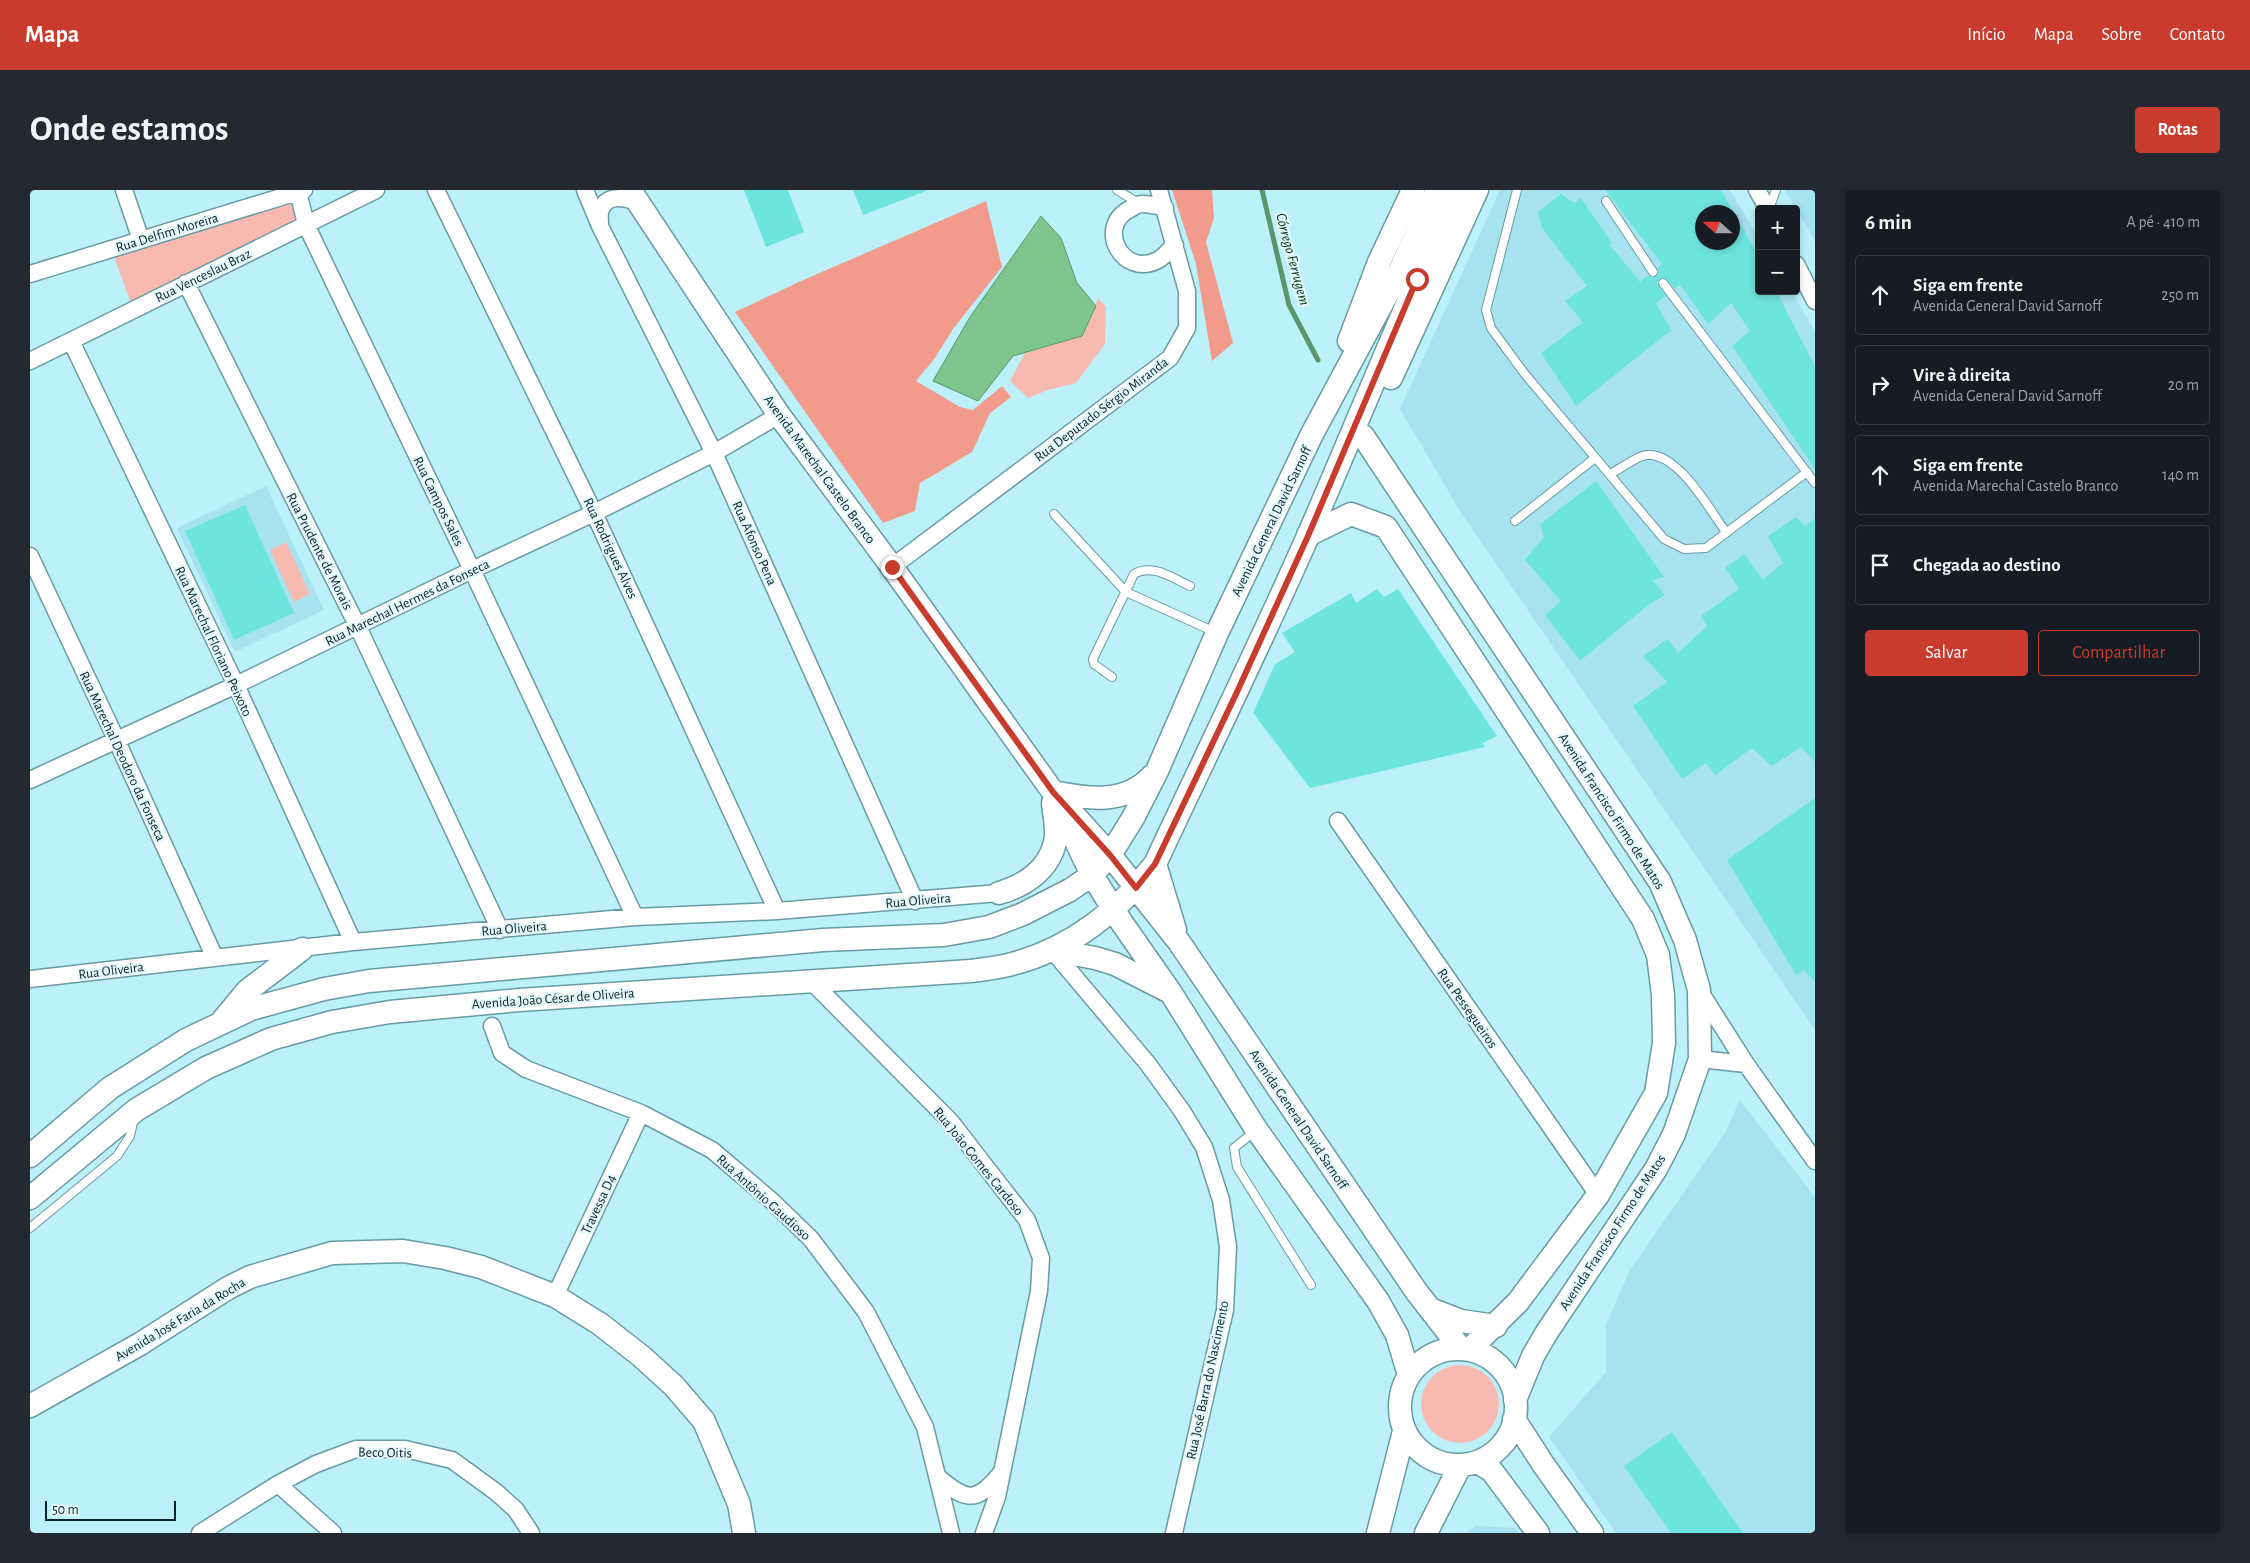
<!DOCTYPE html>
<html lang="pt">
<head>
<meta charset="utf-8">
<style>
	body { margin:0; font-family:"Alegreya Sans",sans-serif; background:#242831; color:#f1f3f6 }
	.controls { position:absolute; right:15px; top:15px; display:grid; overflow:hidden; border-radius:5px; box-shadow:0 2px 8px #0003 }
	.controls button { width:45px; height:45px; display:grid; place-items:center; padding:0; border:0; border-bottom:1px solid #363941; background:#171b24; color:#f1f3f6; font:25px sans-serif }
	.compass { position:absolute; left:1665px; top:15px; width:45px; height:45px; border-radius:50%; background:#171b24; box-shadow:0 2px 8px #0003; rotate:291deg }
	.scale { position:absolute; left:15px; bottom:12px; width:131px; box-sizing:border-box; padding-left:5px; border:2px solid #0e2327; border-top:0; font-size:14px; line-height:18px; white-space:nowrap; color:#0e2327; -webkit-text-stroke:4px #e3f8fc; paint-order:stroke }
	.stop { position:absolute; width:15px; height:15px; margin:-11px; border:4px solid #c93c2d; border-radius:50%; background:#fff }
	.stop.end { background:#c93c2d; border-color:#fff; box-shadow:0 1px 5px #0008 }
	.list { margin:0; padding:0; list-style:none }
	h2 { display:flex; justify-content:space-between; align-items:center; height:65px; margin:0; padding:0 20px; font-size:21px }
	h2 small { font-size:16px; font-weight:400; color:#9ea1a6 }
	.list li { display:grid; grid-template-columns:32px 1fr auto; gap:15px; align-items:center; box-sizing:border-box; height:80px; margin:0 10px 10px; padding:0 10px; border:1px solid #363941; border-radius:5px }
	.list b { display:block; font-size:19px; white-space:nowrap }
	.list p { margin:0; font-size:16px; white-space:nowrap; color:#9ea1a6 }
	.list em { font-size:16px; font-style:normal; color:#9ea1a6 }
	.actions { display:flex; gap:10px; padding:15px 20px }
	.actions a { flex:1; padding:11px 0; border:1px solid #c93c2d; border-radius:5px; text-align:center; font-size:18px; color:#c93c2d }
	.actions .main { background:#c93c2d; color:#fff }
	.icon { flex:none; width:28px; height:28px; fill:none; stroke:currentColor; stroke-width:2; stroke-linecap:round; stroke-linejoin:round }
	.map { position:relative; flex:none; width:1785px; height:1343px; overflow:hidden; border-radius:5px }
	header { display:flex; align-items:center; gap:30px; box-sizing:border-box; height:70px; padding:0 25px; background:#c93c2d; color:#fff }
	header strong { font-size:24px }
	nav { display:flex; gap:28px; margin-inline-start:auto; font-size:18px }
	.intro { display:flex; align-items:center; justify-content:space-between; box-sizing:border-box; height:120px; padding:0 30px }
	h1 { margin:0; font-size:35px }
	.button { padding:12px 22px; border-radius:5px; background:#c93c2d; color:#fff; font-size:18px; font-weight:700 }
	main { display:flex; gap:30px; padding:0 30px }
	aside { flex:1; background:#171b24; border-radius:5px; box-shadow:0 2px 8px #0003 }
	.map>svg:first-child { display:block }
	.built { fill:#a6e3ee; fill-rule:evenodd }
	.green { fill:#f8bab0 }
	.forest { fill:#f29a8c }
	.water { fill:#7dc58c; stroke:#5c946e }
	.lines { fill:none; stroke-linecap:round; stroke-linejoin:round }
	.stream { stroke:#5c946e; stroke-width:5 }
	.building { fill:#6de5dd; fill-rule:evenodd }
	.lane-casing { stroke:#689ba3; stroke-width:10 }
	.street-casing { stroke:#689ba3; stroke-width:19 }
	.secondary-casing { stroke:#689ba3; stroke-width:25 }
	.lane { stroke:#fff; stroke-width:8 }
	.street { stroke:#fff; stroke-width:16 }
	.secondary { stroke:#fff; stroke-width:22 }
	.route { stroke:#c93c2d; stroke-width:6 }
	.labels { text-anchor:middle; stroke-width:4.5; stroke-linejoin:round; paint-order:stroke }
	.street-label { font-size:14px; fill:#0e2327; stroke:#e3f8fc }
	.water-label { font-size:15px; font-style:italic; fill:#003915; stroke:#e3f8fc }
</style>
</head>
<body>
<header>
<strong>Mapa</strong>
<nav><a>Início</a><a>Mapa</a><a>Sobre</a><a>Contato</a></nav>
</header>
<div class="intro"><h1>Onde estamos</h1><a class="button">Rotas</a></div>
<main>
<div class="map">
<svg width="1785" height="1343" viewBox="0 0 1785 1343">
	<rect width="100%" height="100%" fill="#bcf1fa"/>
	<path class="built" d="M1470,0h230l29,48v53h32l24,40v699l-355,-519 -60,-102zM1672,22h30v30h-30z
		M1757,0h28v51l-29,-49z
		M236,296l58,124 -89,42 -58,-124z
		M1710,910l75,97v336h-199l-67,-96 57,-65v-48l24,-54 95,-137z
		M1446,1336l39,2 4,5h-53z"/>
	<path class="green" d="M267,2l8,32 -172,85 -21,-58z
		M1067,108l9,8 -1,38 -29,39 -28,7 -20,8 -18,-17 15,-28 57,-17 14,-30z
		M256,352l24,52 -16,8 -24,-52z
		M1391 1214a39 39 0 1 1 78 0a39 39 0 1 1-78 0Z"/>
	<path class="forest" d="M1142,0h40l2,28 -8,24 27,101 -21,18 -16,-97z
		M956,11l16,66 -49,62 -18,29 -19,23 44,26 13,3 29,-24 9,11 -21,16 -18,39 -52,31 -5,28 -32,12 -148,-211 66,-31z"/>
	<path class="water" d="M1011,26l20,22 16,45 19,23 -14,30 -69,20 -35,45 -45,-20 37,-64z"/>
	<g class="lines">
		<path class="stream" d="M1232,0l27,115 29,55"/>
	</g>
	<path class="building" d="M714,0h44l16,42 -38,15z
		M823,0h73v1l-63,24z
		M1575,0h116l38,67v34h17l39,75v103l-83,-123 18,-15 -19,-28 -23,21 -28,-39 -5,4 -10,-11 -6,1 -2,4 9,13 -10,7 15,27 -95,76 -35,-53 42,-31 -18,-21 22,-15 -45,-58 -4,-16 23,-18 13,9 7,-5 31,45 -2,2 30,37 8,-7 5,3 3,-2 3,-4 -2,-4 5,-4zM1672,22h30v30h-30z
		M1566,291l68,96 -11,3 12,15 -18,11 -67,55 -35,-46 16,-14 -36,-41 19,-23 -4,-13z
		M215,315l49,108 -60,27 -49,-109z
		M1766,327l9,9 10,-7v242l-14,-14 -29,19 -20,-18 -37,27 -9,-12 -24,16 -49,-73 34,-24 -24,-26 25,-17 10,14 29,-27 -6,-10 38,-27 -14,-21 19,-14 19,26 20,-17 -15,-27z
		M1347,399l7,8 14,-8 99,147 -14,7 2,4 -175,41 -57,-75 22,-49 20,-12 -13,-19 69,-40 5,10z
		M1785,608v184l-11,-12 -8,5 -69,-115z
		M1642,1242l71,101h-72l-47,-67z"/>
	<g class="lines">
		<g class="lane-casing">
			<path id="lane" d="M1087,0l23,14
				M1487,0l-31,120 5,18 33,45 140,166 20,10 22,-1 101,-76
				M1576,11l47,71
				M1739,19l7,-19
				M1633,93l152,200
				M1580,284c9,-4 28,-19 37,-19 31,-3 62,54 79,77
				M1024,324l72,78 89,40
				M1485,331l80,-63
				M1082,487l-18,-13 -1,-5 41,-85c18,-11 38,4 56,12
				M1225,941l-21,17 3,19 74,118
				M0,1038l87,-72 13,-20 4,-18"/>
		</g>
		<g class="street-casing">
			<path id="street" d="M94,0l17,50
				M406,0l158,323 183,398
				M555,0l15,36 114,227 201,448
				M1727,0l11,19
				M268,2l8,32 6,13 160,333 163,347
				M1135,18c-7,-2 -15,-4 -23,-4 -3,0 -7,2 -10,4 -38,17 -10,71 26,52 6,-3 11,-10 17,-15
				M570,36c0,-5 -1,-13 1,-17 7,-16 26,-11 37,-6
				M1766,74l19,37
				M0,84l274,-84
				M156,93l172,344 142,303
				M41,151l165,344 117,257
				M0,171l346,-171
				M0,366l86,183 99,219
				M862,377l278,-209 17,-30v-37l-28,-101
				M0,590l206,-95 236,-115 122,-57 120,-60 65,-38
				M1308,631l260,374
				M1022,760l96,114 34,47 22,36 17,53 7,47 -3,63 -51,223
				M0,789l323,-37 282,-25 142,-6 222,-18
				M781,791l140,141 76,98 14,38 -2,33 -42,206 -13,36
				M1669,800l47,74 69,97
				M462,836l10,27 24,16 115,44 71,37 61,52 38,37 55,73 59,115 26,106
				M1670,869l46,5
				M525,1106l86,-183
				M908,1287c28,24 38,27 63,-4
				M248,1294l55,49
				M170,1343l78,-49 38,-20 40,-15h49l47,11 44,32 20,18 15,23"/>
		</g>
		<g class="secondary-casing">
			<path id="secondary" d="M600,0l149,225 113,152 161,225 57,63 69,87 237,349 45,58
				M1319,151l30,-79 34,-72
				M1361,188l86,-188
				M1333,246l297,446 25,58 14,50 1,69 -26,75 -18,35 -109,163 -14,24 -18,44
				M1278,345l43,-21 35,13 257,392 15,36 5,40 1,48 -8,50 -58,102 -80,107 -49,48
				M1023,602c35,7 72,13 99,-16
				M1032,622l30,63 30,48 49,70 85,136 122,172 19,34 12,40
				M1125,674l20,66
				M969,703c25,-7 50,-23 56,-51 3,-11 -1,-27 -2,-39
				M1022,760l43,8 20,6 51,26
				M193,830l24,-29 55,-42
				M0,966l80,-68 76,-48 65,-31 73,-20 45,-8 454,-41 121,-5 45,-8 34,-13 47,-24 22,-15 18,-20 23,-37 24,-47 60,-138 94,-197 89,-166 37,-80
				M0,1008l106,-88 70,-42 65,-29 61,-17 58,-10 129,-12 452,-29c13,-2 28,-3 41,-7 58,-15 107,-53 143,-100 51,-109 104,-217 153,-328 50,-115 97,-232 150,-346
				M1400,1119l31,12 35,5
				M1370 1217a58 58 0 1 1 116 0a58 58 0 1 1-116 0Z
				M0,1216l110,-62 88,-56 22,-11 82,-24 71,-2 42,7 36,9 74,29 45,28 41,32 33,30 30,35 35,83 5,29
				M1484,1229l29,45 49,69
				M1448,1272l14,9 46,62
				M1348,1343l26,-102
				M1396,1343l34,-67"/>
		</g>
		<use href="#lane" class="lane"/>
		<use href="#street" class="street"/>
		<use href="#secondary" class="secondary"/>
	</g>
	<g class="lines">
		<path class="route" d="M862,377l161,225 57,63 26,33 19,-24 82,-172 71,-156 109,-257"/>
	</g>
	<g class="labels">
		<g class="street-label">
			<text transform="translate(137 42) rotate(-17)" y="5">Rua Delfim Moreira</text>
			<text transform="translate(173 85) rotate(-26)" y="5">Rua Venceslau Braz</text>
			<text transform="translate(1071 219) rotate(-37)" y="5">Rua Deputado Sérgio Miranda</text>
			<text transform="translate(790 279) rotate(54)" y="5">Avenida Marechal Castelo Branco</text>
			<text transform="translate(409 311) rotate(64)" y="5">Rua Campos Sales</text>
			<text transform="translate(1241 331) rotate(-64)" y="5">Avenida General David Sarnoff</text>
			<text transform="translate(725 353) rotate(66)" y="5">Rua Afonso Pena</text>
			<text transform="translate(581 358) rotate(65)" y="5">Rua Rodrigues Alves</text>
			<text transform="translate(290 361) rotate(63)" y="5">Rua Prudente de Morais</text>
			<text transform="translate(377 412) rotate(-26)" y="5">Rua Marechal Hermes da Fonseca</text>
			<text transform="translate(184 451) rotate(65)" y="5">Rua Marechal Floriano Peixoto</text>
			<text transform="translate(93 566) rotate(65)" y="5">Rua Marechal Deodoro da Fonseca</text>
			<text transform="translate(1582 621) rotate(57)" y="5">Avenida Francisco Firmo de Matos</text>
			<text transform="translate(888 710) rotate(-5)" y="5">Rua Oliveira</text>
			<text transform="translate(484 738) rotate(-5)" y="5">Rua Oliveira</text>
			<text transform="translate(81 780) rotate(-7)" y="5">Rua Oliveira</text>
			<text transform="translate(523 808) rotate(-4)" y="5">Avenida João César de Oliveira</text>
			<text transform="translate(1438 818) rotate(55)" y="5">Rua Pessegueiros</text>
			<text transform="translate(1269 929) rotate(56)" y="5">Avenida General David Sarnoff</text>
			<text transform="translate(949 971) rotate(51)" y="5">Rua João Gomes Cardoso</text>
			<text transform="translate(734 1007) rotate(42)" y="5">Rua Antônio Gaudioso</text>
			<text transform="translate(568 1014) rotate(-65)" y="5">Travessa D4</text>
			<text transform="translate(1582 1042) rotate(-57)" y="5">Avenida Francisco Firmo de Matos</text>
			<text transform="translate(150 1129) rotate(-31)" y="5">Avenida José Faria da Rocha</text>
			<text transform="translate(1177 1190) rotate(-78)" y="5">Rua José Barra do Nascimento</text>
			<text transform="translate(355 1262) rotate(1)" y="5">Beco Oitis</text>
		</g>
		<g class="water-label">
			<text transform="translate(1263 69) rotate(75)" y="5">Córrego Ferrugem</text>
		</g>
	</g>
</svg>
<div class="controls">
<button>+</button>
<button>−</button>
</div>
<svg class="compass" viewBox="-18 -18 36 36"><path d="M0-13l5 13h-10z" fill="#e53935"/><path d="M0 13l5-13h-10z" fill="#9ea1a6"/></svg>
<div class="scale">50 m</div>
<div class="stop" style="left:1387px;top:89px"></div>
<div class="stop end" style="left:862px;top:377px"></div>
</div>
<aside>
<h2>6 min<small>A pé · 410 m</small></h2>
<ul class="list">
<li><svg class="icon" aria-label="ahead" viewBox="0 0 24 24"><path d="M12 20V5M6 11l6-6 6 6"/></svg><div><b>Siga em frente</b><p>Avenida General David Sarnoff</p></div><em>250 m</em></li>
<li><svg class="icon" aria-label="right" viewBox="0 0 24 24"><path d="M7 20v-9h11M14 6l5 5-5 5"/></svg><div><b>Vire à direita</b><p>Avenida General David Sarnoff</p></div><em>20 m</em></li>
<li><svg class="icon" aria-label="ahead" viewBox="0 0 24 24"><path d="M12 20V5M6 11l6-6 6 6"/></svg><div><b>Siga em frente</b><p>Avenida Marechal Castelo Branco</p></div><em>140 m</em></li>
<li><svg class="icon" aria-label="arrive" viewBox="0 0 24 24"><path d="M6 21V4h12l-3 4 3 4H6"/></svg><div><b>Chegada ao destino</b></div></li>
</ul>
<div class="actions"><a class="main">Salvar</a><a>Compartilhar</a></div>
</aside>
</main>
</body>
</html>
